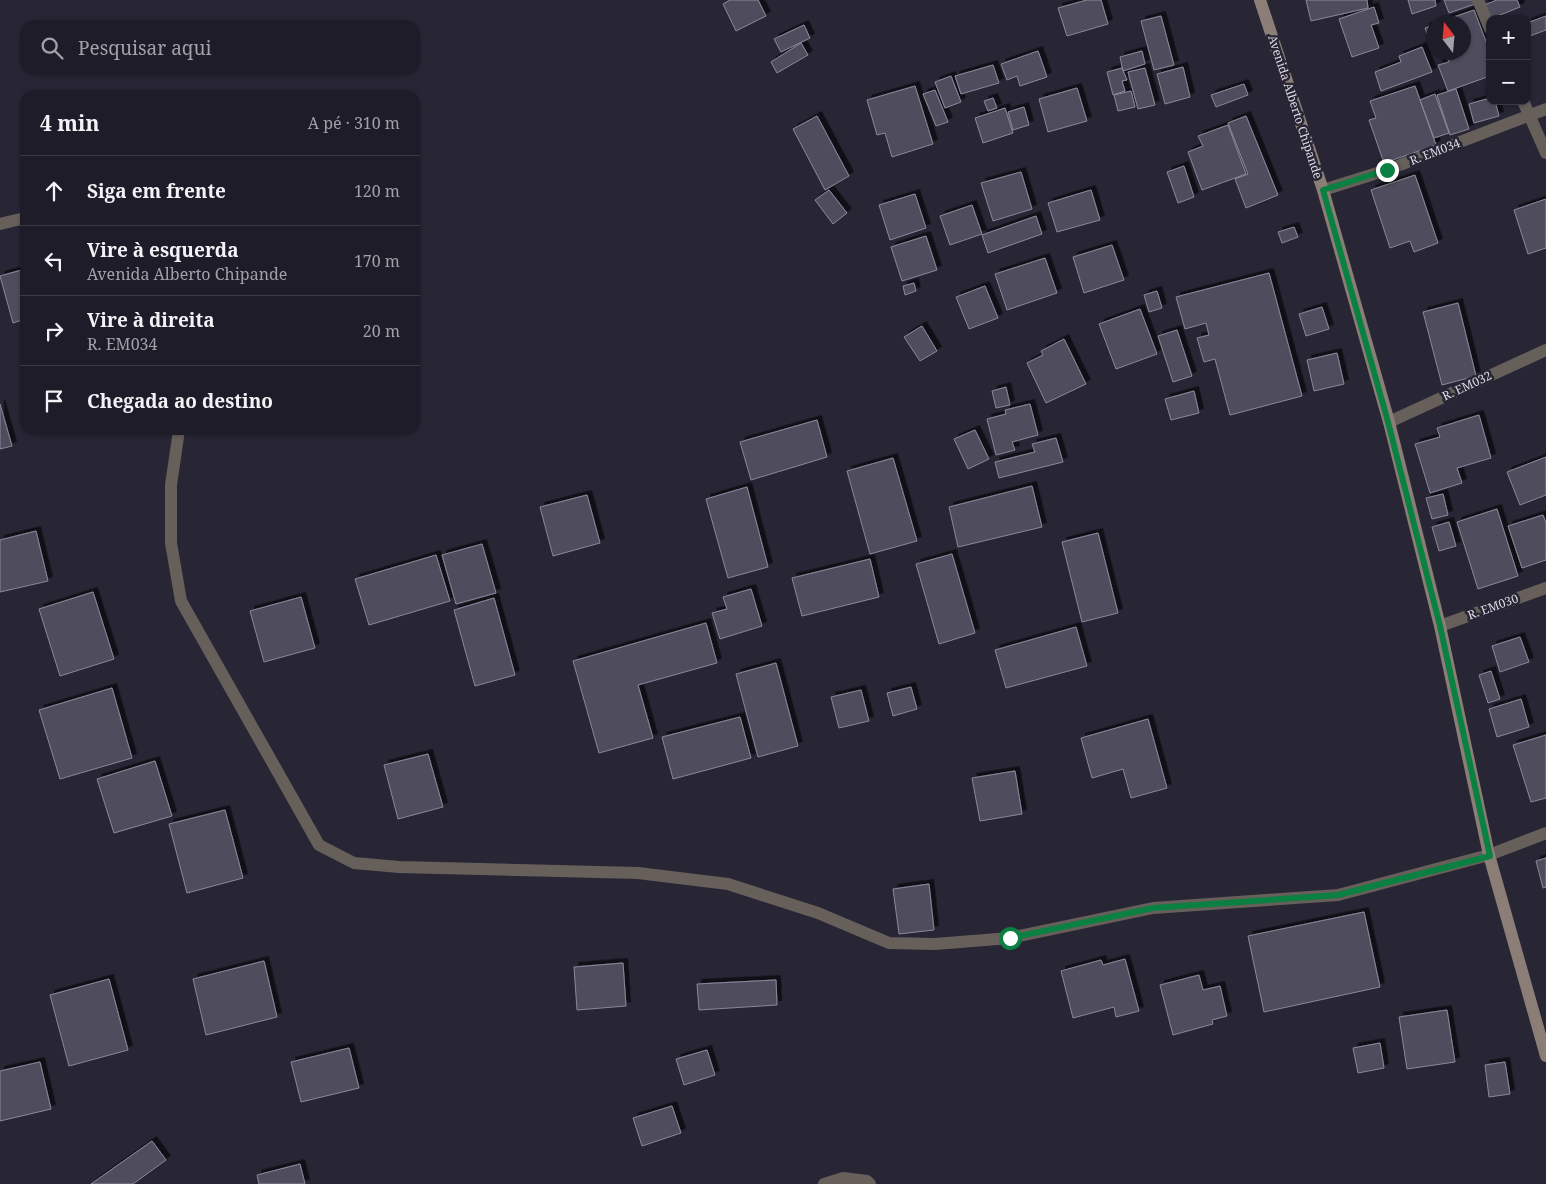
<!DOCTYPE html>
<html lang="pt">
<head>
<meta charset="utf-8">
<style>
	body { margin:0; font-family:"Noto Serif",serif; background:#262530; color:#f1f3f6 }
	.controls { position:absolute; right:15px; top:15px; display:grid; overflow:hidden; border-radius:10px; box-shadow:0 1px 4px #0004 }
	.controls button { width:45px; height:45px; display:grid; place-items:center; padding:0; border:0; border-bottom:1px solid #3c3a45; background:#1e1c28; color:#f1f3f6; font:25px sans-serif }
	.compass { position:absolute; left:1426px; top:15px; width:45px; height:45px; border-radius:50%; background:#1e1c28; box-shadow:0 1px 4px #0004; rotate:344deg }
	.stop { position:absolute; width:15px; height:15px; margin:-11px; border:4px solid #0b8043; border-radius:50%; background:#fff }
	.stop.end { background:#0b8043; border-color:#fff; box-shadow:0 1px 5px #0008 }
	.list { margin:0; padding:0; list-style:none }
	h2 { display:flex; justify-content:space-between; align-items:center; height:65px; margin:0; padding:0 20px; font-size:21px }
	h2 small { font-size:16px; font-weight:400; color:#a1a1a8 }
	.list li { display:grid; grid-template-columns:32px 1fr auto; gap:15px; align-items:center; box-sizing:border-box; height:70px; padding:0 20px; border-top:1px solid #3c3a45 }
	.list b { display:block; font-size:19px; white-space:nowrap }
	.list p { margin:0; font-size:16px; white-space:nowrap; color:#a1a1a8 }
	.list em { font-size:16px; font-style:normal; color:#a1a1a8 }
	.icon { flex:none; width:28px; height:28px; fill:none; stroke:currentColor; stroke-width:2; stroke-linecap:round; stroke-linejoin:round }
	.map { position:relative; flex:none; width:1546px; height:1184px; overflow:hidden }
	.search { position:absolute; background:#1e1c28; box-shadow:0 1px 4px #0004; left:20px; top:20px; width:400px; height:55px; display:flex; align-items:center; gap:12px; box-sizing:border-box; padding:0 18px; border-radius:15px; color:#a1a1a8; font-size:19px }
	.panel { position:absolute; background:#1e1c28; box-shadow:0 1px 4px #0004; left:20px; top:90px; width:400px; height:345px; border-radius:15px }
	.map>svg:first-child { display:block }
	.building { fill:#4f4d5d; stroke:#8a889b; filter:url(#shadow) }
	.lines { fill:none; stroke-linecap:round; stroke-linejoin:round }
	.minor { stroke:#675f5a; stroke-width:12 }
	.secondary { stroke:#8a7e76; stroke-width:12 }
	.route { stroke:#0b8043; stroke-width:6 }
	.labels { text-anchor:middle; stroke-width:5; stroke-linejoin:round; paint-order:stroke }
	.street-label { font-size:12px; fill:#dcdbe5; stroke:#282635 }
</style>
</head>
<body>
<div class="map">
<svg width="1546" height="1184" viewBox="0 0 1546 1184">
	<defs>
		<filter id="shadow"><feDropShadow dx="4.5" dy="-4.5" stdDeviation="0" flood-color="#0009"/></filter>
	</defs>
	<rect width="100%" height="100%" fill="#282635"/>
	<path class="building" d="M730,0h28l8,16 -30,15 -13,-27z
		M1087,0h14l7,24 -41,12 -9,-28z
		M1306,0h61l1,8 -57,13z
		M1408,0h27l1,6 -24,8z
		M1444,0h29l2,4 -26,9z
		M1497,0h20l3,7 -30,12 -6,-14z
		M1374,7l5,16 -8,2 8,23 -27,9 -13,-38z
		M1474,10l16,42v24l-42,15 -10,-26 11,-3 -4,-10h19v-30h-25z
		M1161,16l13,49 -20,5 -13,-49z
		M1546,16v14l-19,7v-14z
		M804,25l6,13 -29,14 -7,-13z
		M1434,25v25h-1l-8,-22z
		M801,43l7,12 -31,18 -6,-11z
		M1422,47l10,25 -51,19 -6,-19 26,-10 -2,-6z
		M1038,51l9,26 -27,9 -3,-10 -10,4 -6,-16z
		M1142,51l3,13 -22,7 -3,-14z
		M993,65l6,18 -38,11 -6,-18z
		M1183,67l7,30 -25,7 -8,-30z
		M1122,68l5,12 -5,1 3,10 -12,4 -6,-23z
		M1145,68l10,37 -17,4 -10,-37z
		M951,76l10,26 -16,6 -10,-26z
		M1244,84l4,11 -32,12 -5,-12z
		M915,86l18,58 -41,13 -7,-24 -8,2 -10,-35z
		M1415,86l21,59 -52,18 -15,-43 7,-2 -6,-17z
		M1077,88l10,33 -39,11 -9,-33z
		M1456,89l13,40 -19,6 -13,-40z
		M935,90l13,32 -12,4 -13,-32z
		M1131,91l4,16 -17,4 -4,-16z
		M1435,94l14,39 -15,5 -14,-38z
		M993,98l4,10 -9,3 -4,-10z
		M1490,98v3h5l4,15 -25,7 -5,-19z
		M1024,107l5,18 -16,5 -5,-18z
		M1005,108l8,25 -30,10 -8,-25z
		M817,116l32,60 -24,14 -32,-61z
		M1246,116l32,79 -32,13 -11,-29 13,-5 -20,-51z
		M1228,125l18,49 -44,16 -14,-38 15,-6 -5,-10z
		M1184,166l10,31 -16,6 -11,-31z
		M1021,172l11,37 -39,12 -12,-38z
		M1415,175l23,68 -24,9 -4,-11 -20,7 -19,-58z
		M829,190l18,23 -14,11 -18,-24z
		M1091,190l9,30 -43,12 -9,-29z
		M915,194l11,34 -36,12 -11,-35z
		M1546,199v49l-18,6 -14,-44z
		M972,205l10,29 -32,11 -10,-29z
		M1036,216l6,18 -54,19 -6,-18z
		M1294,227l4,10 -16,6 -4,-11z
		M926,236l11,34 -35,11 -11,-34z
		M1112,245l12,35 -40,13 -11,-36z
		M1045,258l12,35 -50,17 -12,-36z
		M25,269v50l-12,4 -13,-47z
		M1269,273l33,123 -72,19 -15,-56 -11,3 -7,-24 12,-3 -3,-12 -21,6 -9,-32z
		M914,283l2,8 -11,4 -2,-9z
		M985,286l13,32 -29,11 -13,-32z
		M1157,291l5,17 -13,4 -5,-17z
		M1458,303l18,73 -34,9 -19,-73z
		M1322,307l7,22 -23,7 -7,-22z
		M1140,309l17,45 -41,15 -17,-45z
		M922,326l15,25 -17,10 -16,-24z
		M1177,330l15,46 -19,6 -15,-46z
		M1064,339l22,45 -40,19 -19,-40 16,-8 -2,-4z
		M1337,353l7,31 -30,7 -7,-31z
		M1006,387l4,18 -14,3 -4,-17z
		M1194,391l5,22 -28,7 -6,-21z
		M0,404l12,42 -12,3z
		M1030,404l8,31 -26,7 3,8 -19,5 -9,-36 19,-5 -1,-4z
		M1479,415l12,43 -34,10 5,15 -32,10 -15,-49 25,-7 -3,-9z
		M817,420l10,37 -76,23 -11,-38z
		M975,430l14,29 -21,10 -14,-30z
		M1056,438l7,24 -64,16 -4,-16 40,-10 -3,-8z
		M1546,457v38l-26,10 -13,-33z
		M893,458l24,83 -47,13 -23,-83z
		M1032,486l10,41 -84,20 -9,-40z
		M747,487l21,80 -40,11 -22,-79z
		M1443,494l5,21 -16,4 -6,-21z
		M587,495l13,48 -47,13 -13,-49z
		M1497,509l21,67 -40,13 -21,-67z
		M1543,515l3,8v37l-24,8 -14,-42z
		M1449,522l7,24 -17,5 -7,-24z
		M36,531l12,50 -48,11v-52z
		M1098,533l20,80 -36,9 -20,-80z
		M482,544l14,49 -40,11 -14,-49z
		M952,554l23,79 -36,11 -23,-80z
		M436,555l14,46 -81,24 -14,-46z
		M870,559l9,38 -77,19 -10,-38z
		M751,589l11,37 -42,13 -8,-26 15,-4 -4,-12z
		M93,592l21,67 -54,17 -21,-67z
		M301,597l14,51 -51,14 -14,-51z
		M494,598l21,77 -40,11 -21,-76z
		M706,623l11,40 -79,22 15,53 -54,15 -26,-92z
		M1076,627l11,39 -81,22 -11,-38z
		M1520,637l9,25 -29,10 -8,-26z
		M776,663l22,83 -40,11 -22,-83z
		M1491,671l9,28 -12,4 -9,-28z
		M911,687l6,22 -24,7 -6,-23z
		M112,688l20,70 -72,21 -21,-69z
		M861,690l8,31 -30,7 -8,-31z
		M1521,699l8,28 -32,10 -8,-28z
		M740,717l11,41 -78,21 -11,-42z
		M1148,719l19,69 -36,10 -8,-29 -31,9 -11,-40z
		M1546,735v63l-15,4 -18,-57z
		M428,754l15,53 -45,12 -14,-54z
		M155,761l17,55 -58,17 -17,-54z
		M1015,771l7,43 -42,7 -8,-43z
		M225,810l18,68 -56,15 -18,-69z
		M1546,858v29l-3,1 -7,-27z
		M929,884l5,46 -35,4 -6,-45z
		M1364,912l16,75 -116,25 -16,-76z
		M1125,959l14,52 -23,6 -2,-10 -41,11 -12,-47 40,-11 2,5z
		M264,961l13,56 -71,18 -13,-56z
		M623,963l3,43 -49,4 -3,-43z
		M1199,975l4,15 17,-4 7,30 -15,4 1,4 -40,11 -13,-50z
		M109,979l19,71 -59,16 -19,-71z
		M776,980l1,25 -78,5 -2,-26z
		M1447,1010l8,52 -48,7 -8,-52z
		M1380,1043l4,25 -26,5 -5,-25z
		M349,1048l10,40 -58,14 -10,-40z
		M707,1050l8,25 -31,10 -8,-26z
		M40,1062l11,47 -51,12v-50z
		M1505,1062l5,32 -21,3 -4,-32z
		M672,1106l9,27 -39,13 -9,-28z
		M152,1141l14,19 -33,24h-42z
		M300,1164l5,20h-46l-2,-9z"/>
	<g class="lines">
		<path class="minor" d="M1478,0l12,29
			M1523,101l23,52
			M1323,190l64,-20 159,-61
			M0,224l25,-6
			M1389,422l157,-72
			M179,430l-8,55v58l10,58 138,244 35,18 45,4 239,6 90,11 90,29 71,30 46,1 75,-6 143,-30 185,-13 151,-40 57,-22
			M1440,626l106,-38
			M824,1184l19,-6 24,3 3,3"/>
		<path class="secondary" d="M1260,0l63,190 66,232 51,204 49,229 57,201"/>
	</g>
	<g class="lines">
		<path class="route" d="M1010,938l143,-30 185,-13 152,-39 -50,-230 -52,-204 -65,-232 64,-20"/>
	</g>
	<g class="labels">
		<g class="street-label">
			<text transform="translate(1295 107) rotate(72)" y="4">Avenida Alberto Chipande</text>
			<text transform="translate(1435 152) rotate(-21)" y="4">R. EM034</text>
			<text transform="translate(1467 386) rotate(-25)" y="4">R. EM032</text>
			<text transform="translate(1493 607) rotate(-20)" y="4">R. EM030</text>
		</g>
	</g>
</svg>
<div class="controls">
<button>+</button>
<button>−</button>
</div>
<svg class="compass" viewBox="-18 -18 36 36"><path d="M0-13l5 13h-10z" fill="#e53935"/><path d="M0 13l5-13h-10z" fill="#a1a1a8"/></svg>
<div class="stop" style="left:1010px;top:938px"></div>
<div class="stop end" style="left:1387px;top:170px"></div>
<div class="search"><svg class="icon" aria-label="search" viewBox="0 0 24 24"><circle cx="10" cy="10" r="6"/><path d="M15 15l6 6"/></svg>Pesquisar aqui</div>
<section class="panel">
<h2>4 min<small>A pé · 310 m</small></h2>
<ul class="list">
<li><svg class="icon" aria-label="ahead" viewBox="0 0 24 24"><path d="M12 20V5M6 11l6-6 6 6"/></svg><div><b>Siga em frente</b></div><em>120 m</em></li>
<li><svg class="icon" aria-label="left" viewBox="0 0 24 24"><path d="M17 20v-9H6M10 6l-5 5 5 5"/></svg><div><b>Vire à esquerda</b><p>Avenida Alberto Chipande</p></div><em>170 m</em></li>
<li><svg class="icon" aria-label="right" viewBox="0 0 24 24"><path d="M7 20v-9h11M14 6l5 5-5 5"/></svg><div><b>Vire à direita</b><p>R. EM034</p></div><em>20 m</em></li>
<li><svg class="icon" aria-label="arrive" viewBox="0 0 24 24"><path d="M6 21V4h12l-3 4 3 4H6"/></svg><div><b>Chegada ao destino</b></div></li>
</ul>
</section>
</div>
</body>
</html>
